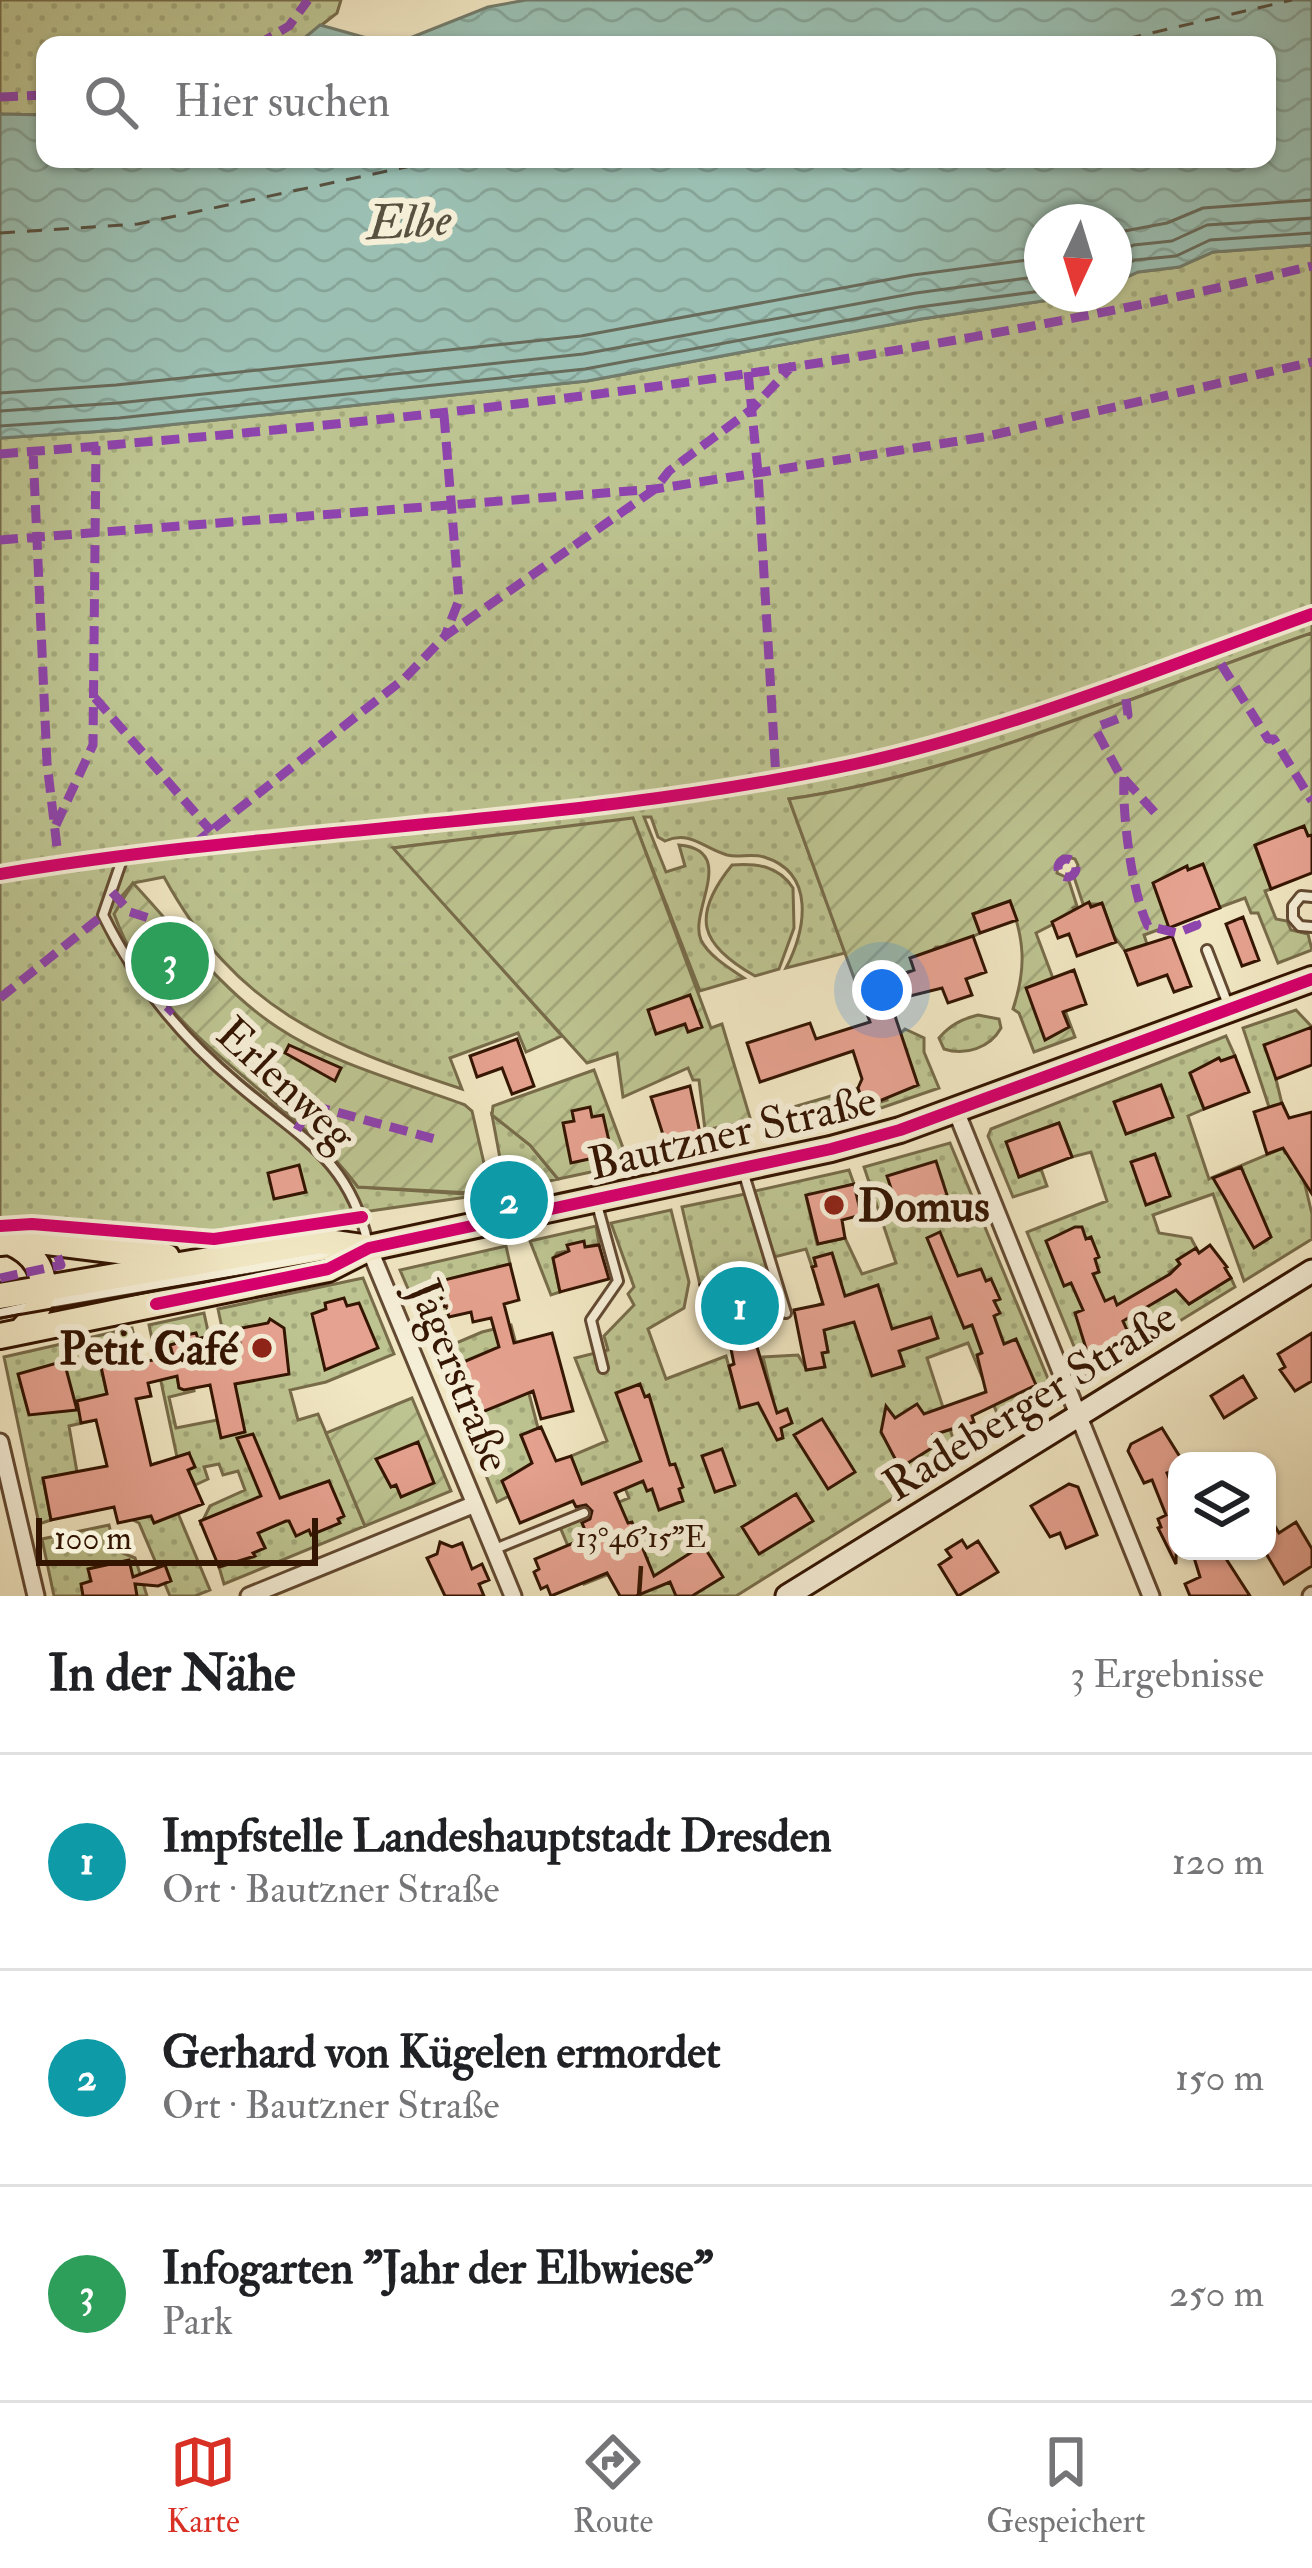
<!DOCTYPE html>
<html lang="de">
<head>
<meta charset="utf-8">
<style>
	body { margin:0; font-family:"IM FELL Double Pica",serif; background:#f2f2f2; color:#202124 }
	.controls { position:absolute; right:36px; bottom:36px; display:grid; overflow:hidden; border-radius:24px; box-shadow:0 3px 9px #0004 }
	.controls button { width:108px; height:108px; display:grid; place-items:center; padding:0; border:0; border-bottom:3px solid #e0e0e0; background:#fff; color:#202124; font:60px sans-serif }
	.compass { position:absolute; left:1024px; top:204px; width:108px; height:108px; border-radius:50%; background:#fff; box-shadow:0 3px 9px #0004; rotate:184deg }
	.scale { position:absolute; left:36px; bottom:30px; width:282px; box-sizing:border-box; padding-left:12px; border:6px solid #341502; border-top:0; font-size:33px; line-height:42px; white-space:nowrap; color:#341502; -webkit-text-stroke:9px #f6efd8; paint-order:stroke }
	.you { position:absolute; left:882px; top:990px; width:42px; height:42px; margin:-30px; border:9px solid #fff; border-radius:50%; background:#1a73e8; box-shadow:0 0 0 18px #1a73e833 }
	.badge { display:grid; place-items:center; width:78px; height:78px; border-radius:50%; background:#d93025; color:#fff; font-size:39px; font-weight:700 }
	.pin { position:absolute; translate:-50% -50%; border:6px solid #fff; box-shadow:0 3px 12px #0006 }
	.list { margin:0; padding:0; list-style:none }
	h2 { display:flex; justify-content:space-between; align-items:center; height:156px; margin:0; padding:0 48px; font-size:51px }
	h2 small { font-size:39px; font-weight:400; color:#757577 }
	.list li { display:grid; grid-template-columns:78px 1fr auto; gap:36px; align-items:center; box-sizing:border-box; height:216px; padding:0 48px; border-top:3px solid #e0e0e0 }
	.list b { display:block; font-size:45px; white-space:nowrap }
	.list p { margin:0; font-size:39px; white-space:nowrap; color:#757577 }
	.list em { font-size:39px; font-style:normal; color:#757577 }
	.icon { flex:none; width:66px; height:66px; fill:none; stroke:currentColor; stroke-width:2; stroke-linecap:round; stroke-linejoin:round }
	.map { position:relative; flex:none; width:1312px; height:1596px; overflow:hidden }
	.search { position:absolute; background:#fff; box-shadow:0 3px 9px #0004; left:36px; right:36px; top:36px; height:132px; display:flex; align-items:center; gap:30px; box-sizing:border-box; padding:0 42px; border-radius:24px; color:#757577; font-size:45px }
	.sheet { height:804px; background:#fff }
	nav { display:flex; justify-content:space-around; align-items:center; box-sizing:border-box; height:168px; border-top:3px solid #e0e0e0; background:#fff; font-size:33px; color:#757577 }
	nav a { display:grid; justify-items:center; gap:6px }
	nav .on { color:#d93025 }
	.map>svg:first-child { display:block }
	.grass { fill:url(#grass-dots); stroke:#786c4a; stroke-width:3 }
	.garden { fill:url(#garden-furrows); stroke:#786c4a; stroke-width:3 }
	.water { fill:url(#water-waves); stroke:#727c6c; stroke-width:3 }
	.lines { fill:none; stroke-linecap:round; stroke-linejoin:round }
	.shore { stroke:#686a5a; stroke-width:3 }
	.ferry { stroke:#585140; stroke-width:3; stroke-dasharray:15 12; stroke-linecap:butt }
	.building { fill:#e6a290; stroke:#341502; stroke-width:3 }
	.lane-casing { stroke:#634a32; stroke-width:14 }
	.street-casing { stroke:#634a32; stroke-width:21 }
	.secondary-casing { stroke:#341502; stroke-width:27 }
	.primary-casing { stroke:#341502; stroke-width:30 }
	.lane { stroke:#f6efd8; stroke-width:8 }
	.street { stroke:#f6efd8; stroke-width:15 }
	.secondary { stroke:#f6efd8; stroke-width:21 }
	.primary { stroke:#f1e7c3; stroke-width:24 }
	.tram { stroke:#341502; stroke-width:3 }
	.quiet { stroke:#8e44ad; stroke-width:9; stroke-dasharray:18 9; stroke-linecap:butt }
	.cycleway-casing { stroke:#f6efd8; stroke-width:20 }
	.cycleway { stroke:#d6006c; stroke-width:12 }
	.ticks { fill:none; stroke:#341502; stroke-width:4.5 }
	.poi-dot { fill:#8f2418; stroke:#f6efd8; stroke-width:4.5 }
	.labels { text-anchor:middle; stroke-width:12; stroke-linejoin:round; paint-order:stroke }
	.street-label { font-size:45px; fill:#341502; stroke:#f6efd8 }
	.poi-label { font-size:45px; font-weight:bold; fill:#341502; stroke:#f6efd8; text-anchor:start }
	.water-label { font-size:48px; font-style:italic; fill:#585140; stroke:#f6efd8 }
	.ticks-label { font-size:30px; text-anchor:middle; fill:#341502; stroke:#f6efd8; stroke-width:12; stroke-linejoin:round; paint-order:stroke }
</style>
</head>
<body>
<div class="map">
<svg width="1312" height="1596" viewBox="0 0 1312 1596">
	<defs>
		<pattern id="grass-dots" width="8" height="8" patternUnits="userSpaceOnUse" patternTransform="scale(3)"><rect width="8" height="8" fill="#bdc491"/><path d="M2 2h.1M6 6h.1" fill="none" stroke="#a3a87b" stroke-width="1.8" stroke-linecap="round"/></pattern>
		<pattern id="garden-furrows" width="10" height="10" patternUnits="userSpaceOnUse" patternTransform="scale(3)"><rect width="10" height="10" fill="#bdc491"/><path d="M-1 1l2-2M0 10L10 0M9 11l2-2" fill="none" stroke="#a3a87b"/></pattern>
		<pattern id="water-waves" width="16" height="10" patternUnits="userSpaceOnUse" patternTransform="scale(3)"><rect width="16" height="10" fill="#9bc0b3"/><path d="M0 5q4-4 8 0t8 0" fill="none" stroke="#86a498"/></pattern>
	</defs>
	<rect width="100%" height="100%" fill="#f1e7c3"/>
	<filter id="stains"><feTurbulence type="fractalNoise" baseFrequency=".00167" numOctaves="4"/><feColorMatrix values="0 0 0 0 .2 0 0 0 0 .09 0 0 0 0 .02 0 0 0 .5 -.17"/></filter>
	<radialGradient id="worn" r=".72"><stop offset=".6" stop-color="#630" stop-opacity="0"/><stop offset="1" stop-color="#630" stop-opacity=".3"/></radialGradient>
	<path class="grass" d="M0,0h341l-4,13 -41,32h-251v70l-45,-1z
		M1312,245v388c-166,57 -350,141 -523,166l56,154 -59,15c20,-39 30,-95 -22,-111 -13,-4 -25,1 -37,-2 -24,-7 -37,-25 -62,-14l-7,-4 -7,-20h-7l22,55 19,-6 -6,-21c60,5 9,67 22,95 8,16 28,28 43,38l-44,13 -67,-172 -239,29 168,188 -36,16 -8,-19 -68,25 12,31c-135,-44 -226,-80 -298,-212l-31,6 -12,14c19,36 50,111 75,139 50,57 114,87 162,151l123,8 -263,38 -175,-15 -43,1v-781l120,-8 467,-49 334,-62 169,-25h24v-11l24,-11 41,-5 34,-15z
		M732,865c25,-2 47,1 61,23l1,40 -15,41 -24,7c-55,-31 -65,-59 -23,-111z
		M1296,1010l16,17 -36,52 6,25 -13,3 -26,-79z
		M978,1015l21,4 2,9c-11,20 -36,28 -57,21l-5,-11c11,-13 23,-19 39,-23z
		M905,1029l19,9v14l15,36 -87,30 -63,13 -6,-21 75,-22 7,19 22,-7 -20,-64 35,55 16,-6 -18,-51z
		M1226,1036l9,20 -14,5 -3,-3 -28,16 14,35 -16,7 21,63 74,-31 2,5 4,-1 23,-26 -8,55 8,33v25l-68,42 -31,-87 -60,21 6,18 32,5 8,15 -30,19 20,32 42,-26 4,9 -148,91 -60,-146 80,-31 -16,-49 -19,5 -13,-34 -52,19 12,35 22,-8 6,17 -34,11 -25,-61 3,-7z
		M492,1115l38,30 28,34 -52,12z
		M950,1143l106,255 -52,32 -36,-87 -41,15 32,99 -223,139h-100l11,-37 -63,25 -24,-57 69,-29 -11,-27 -48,23 6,-24 -5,-14 36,-15 -32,-83 33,-8 -4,-14 30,-31 -6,-11 6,-7 -23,-64 60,-13 18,72 -5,26 -36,21 18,50 60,-23 14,51 33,-8 -10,-42 35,-2 9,15 17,-4 -2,-13 6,-2 -7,-35 -8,-9 10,-4 -5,-15 23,-7 -9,-28 -18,5 2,8 -4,1 -6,-18 -32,8 -19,-66 94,-21 5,14 -48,12 11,48 28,-6 17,36 34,-11 -32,-96z
		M745,1194l23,77 -68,14 -18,-78z
		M596,1226l3,18 -42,9 -4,6 7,33 -9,3 -21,-54z
		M506,1246l4,18 -69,17 8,36 -22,16 -27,-63z
		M363,1278l31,76 -68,28 -36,8 8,30 20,-6 47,112 -141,58 -5,-17 35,-10 -1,-4 12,-6 -7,-14 -57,-9 9,-18 35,-16 -7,-19 -15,4 -4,-11 -15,3 4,12 -13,6c-6,-13 -9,-15 -6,-32l-12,4 -28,-132 55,-12 5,23 -38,9 8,42 14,-1 1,5 -25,6 7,31 41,-8 4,17 23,-5 -26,-123z
		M511,1325l27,103 -17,8 7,15 14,13 -39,16 6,16 -12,6 -62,-150 47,-20z
		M132,1328l6,25 -38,9 9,42 -13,16 -27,6 8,46 -34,7 8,41 -12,4 -35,-167z
		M157,1463l53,127 -15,6h-25l-31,-73 -6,-3 -4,-48z
		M109,1525l6,25 20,8 12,38h-93l-12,-57z"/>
	<path class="garden" d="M1312,633v211l-8,-17 -49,19 16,43 -6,2 11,28 11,2 4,9 17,4 4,16 -34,13 -20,-50h-7l-6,-15 -101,37 3,9 -22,7 -11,-15 -12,-32h-19l-9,-27 4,-12 -3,-6 -12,-3 -5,4 -1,13 11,5 9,28 -4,2 2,5 -39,20 39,104 -41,15 -15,-39 -6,-4c14,-42 11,-70 -3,-108l-37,13 7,19 -29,14h-15l-22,23 -56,19 -69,-190c173,-24 357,-109 523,-166z
		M633,818l78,210 11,-4 29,97 -46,9 -6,-50h-6l-5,-12 -65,29 -6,-44 -30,10 -194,-215z
		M133,883c45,48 89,108 144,144 55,37 126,55 188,78l7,6 19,83 -133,-7c-77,-102 -197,-144 -244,-273z
		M594,1070l35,94 -71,15 -28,-34 -38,-30 1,-9z
		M412,1398l39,93 -86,35 -39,-93z"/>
	<path class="water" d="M526,0h786v245l-99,7 -34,15 -41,5 -24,11v-61h-72v72h48l-169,25 -334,62 -467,49 -120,8v-324l45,1v44h1222v-114h-971l24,-20 54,15h31l83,-33z"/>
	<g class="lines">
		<path class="shore" d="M1114,233l53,-10 36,-15 109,-8
			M1114,253l20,-8 38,-4 35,-16 105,-7
			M1114,270l21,-10 41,-4 34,-16 102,-7
			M0,393l116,-8 465,-49 332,-61 129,-17
			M0,411l118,-8 465,-49 333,-61 126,-17
			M0,426l119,-8 466,-49 334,-62 123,-16"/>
		<path class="ferry" d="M1100,45l192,-45
			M0,233l138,-9 306,-65"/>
	</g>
	<path class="building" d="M1304,826l4,10 4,-1v38l-41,16 -16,-44z
		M1203,864l17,44 -51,20 -16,-45 34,-17 1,4z
		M1010,901l7,19 -37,13 -7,-19z
		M1089,902l2,5 11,-4 14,39 -39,14 -8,-22 -11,4 -6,-16z
		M1243,917l16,43 -17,6 -16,-42z
		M973,936l13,36 -20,7 6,16 -24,8 -6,-15 -36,9 -8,-21 16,-6 -4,-12z
		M1172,936l19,50 -17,6 -7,-17 -29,10 -13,-34z
		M1074,970l12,34 -23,8 6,15 -24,13 -19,-52z
		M690,995l12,32 -14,5 -3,-8 -29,10 -8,-24z
		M889,998l29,87 -53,22 -7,-19 4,-9 -9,-28 -93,31 -13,-39 63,-20 6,16 54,-17 -6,-16z
		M1312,1027v38l-36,14 -12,-34z
		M517,1039l17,47 -22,8 -10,-26 -25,9 -7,-21z
		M289,1045l52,23 -6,13 -50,-28z
		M1235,1056l14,36 -45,17 -14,-36 29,-15 2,3z
		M1161,1085l12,32 -47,17 -12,-32z
		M690,1086l10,47 -35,8 -14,-44z
		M1282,1103l7,15 23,-6v82l-29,-46 -16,6 -13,-42z
		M590,1107l2,10 11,-2 9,39 -41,9 -8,-40 11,-2 -2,-10z
		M1059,1123l13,34 -53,20 -13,-35z
		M1155,1154l15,42 -24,9 -15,-43z
		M936,1161l11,34 -49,15 -11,-34z
		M299,1165l7,27 -32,7 -6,-26z
		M1241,1167l30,70 -17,11 -41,-70z
		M854,1184l7,31 -19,5 3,18 -27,6 -12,-49z
		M1075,1227h7l4,12 5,-2 8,20 -4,2 4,13 -6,2 12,27 9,-4 3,8 53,-31 10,-10 -3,-4 19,-12 3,5 11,-8 17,22 -2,1 6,10 -42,26 -13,-14 -53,31 7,16 -42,18 -13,-42 8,-3 -12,-27 -7,3 -18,-45z
		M940,1232l18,44 23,-7 5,12 5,-2 9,20 -6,2 6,12 -6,3 10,28 12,-5 20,46 -64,31 2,6 -41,13 5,9 -38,24 -19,-36 5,-26 9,12 22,-14 7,10 62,-22 -9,-37 5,-2 -10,-28 -8,3 -37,-90z
		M584,1241l1,6 14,-2 10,34 -49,13 -7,-34 16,-7 -2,-6z
		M832,1253l13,43 33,-11 14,44 39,-12 7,21 -39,13 5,15 -32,10 -18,-54 -30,8 4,22 -6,1 3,14 -19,3 -12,-60 29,-6 -11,-37 4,-1 -2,-8z
		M510,1264l9,36 -15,4 10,39 38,-10 21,78 -32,8 -8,-28 -58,24 -7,-17 -5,2 -9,-34 45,-19 -8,-29 -18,4 -2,-10 -22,5 -9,-36z
		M765,1272l14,45 -29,7 27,89 10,-4 5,14 -11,5 2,10 -6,2 -19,-37 -18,5 -11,-42 5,-2 -7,-35 -16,4 -11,-48z
		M344,1298l3,8 12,-3 19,45 -53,22 -13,-56 14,-5 -1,-6z
		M270,1319l14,9 5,46 -54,10 10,48 -24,6 -11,-53 -26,5 -5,-2 -2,-12 -29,7 3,13 -15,3 15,66 38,-12 6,14 -7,3 15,34 -49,19 -3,-7 -33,7 -4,-16 -63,13 -8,-42 64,-12 -11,-46 -15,3 -4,-22 30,-7 -7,-32 29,-9h12l2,9 30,-6 -3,-11 11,-3v-6l15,-3 2,6 11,-3 1,5 30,2 -3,-14 31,-6z
		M1312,1333v48l-17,10 -15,-21 5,-3 -7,-13z
		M64,1361l13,49 -48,5 -11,-41z
		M1243,1376l13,22 -32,20 -13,-22z
		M640,1384l5,13 4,-2 21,70 5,-1 8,23 -4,2 4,12 -24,9 -7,-21 -5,2 -4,-10 -28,12 13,30 4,-1 22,54 49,-31 20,32 -31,19h-16l-6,-14 -34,14h-16l-13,-23 -56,23 -4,-10 -6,3 -7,-17 5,-3 -4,-10 53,-22 -6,-14 8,-4 2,-8 -6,-6 -10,2 -3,-6 -53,22 -18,-42 30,-18 -11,-28 20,-8 15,34 15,-5 11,28 59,-23 -25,-68z
		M822,1419l33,53 -27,17 -34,-54z
		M1162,1428l18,29 -4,13 -9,3 10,24 -1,67 -18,-36 3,-1 -3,-8 8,-4 -14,-35 -8,3 -16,-32 3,-7z
		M253,1434l27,64 49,-17 15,35 -6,3 2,4 -29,12 -2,-5 -13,6 -7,-15h-3l-28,12 7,15 -12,5 2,3 -36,11 -19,-46 61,-25 -24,-58z
		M418,1442l16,41 -33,14 -5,-12 -5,2 -15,-28z
		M722,1449l13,36 -20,7 -13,-36z
		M1069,1484l9,3 19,48 -31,13 -6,-15 -10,4 -19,-31z
		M796,1494l17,27 -54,33 -17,-27z
		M1267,1513l12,20 17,-11 16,27v17l-28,18 -17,-29z
		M962,1540l5,8 11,-7 20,31 -40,24 -19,-31 12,-8 -5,-7z
		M440,1542l12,5 10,-4 10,26 10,-5 7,16 -10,4 5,12h-39l-18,-38 10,-4z
		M1192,1551h29l29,45h-60l-5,-12 15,-7z
		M129,1560l4,17 32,-12 6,16 -13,5 -23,-2 2,12h-54l-2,-12 10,-3 -3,-12z"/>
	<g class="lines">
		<g class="lane-casing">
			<path id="lane" d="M124,854l-21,61c32,65 77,121 133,168 61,53 113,74 132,161
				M1312,897l-11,-1 -8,10v12l7,8 12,1
				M1207,950l22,57
				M743,1171l43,142
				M596,1201l22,80 -27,39 12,48
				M43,1304l292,-50
				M0,1313l28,-6
				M495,1549l89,-36"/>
		</g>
		<g class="street-casing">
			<path id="street" d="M956,1111l195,485
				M369,1248l144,348
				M0,1442l36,154
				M249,1596l226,-92
				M1311,1596l1,-1"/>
		</g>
		<g class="secondary-casing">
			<path id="secondary" d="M787,1596l525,-325"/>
		</g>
		<g class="primary-casing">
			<path id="primary" d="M9,1242c43,18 43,58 12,89
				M0,1243l31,-3 136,17
				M0,1296l320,-55 49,7
				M0,1336l328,-67 41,-21 462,-99 69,-19 412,-151"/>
		</g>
		<use href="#lane" class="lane"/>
		<use href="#street" class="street"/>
		<use href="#secondary" class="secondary"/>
		<use href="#primary" class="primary"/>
		<path class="tram" d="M0,1318l354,-62 479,-103 124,-39 355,-131"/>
		<path class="quiet" d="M257,45l32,-19 19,-26
			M0,97l45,-2
			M748,372l10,101 18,305
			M444,415l15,185 -14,36
			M33,451l14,312 12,101
			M0,454c441,-35 882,-84 1312,-188
			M0,540l655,-51 329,-52 328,-75
			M1221,664l47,75h6l38,62
			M95,698l116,133
			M1126,699l2,16 -29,11 -2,6 22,41 39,43
			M1124,777c-2,37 8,117 24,149l29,7 20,-8 -3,-7
			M56,825l37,-80 3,-299
			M193,845l212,-167 40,-42 210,-147 14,-18 83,-62 41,-44
			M1058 868a9 9 0 1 1 18 0a9 9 0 1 1-18 0Z
			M112,892l18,20 22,7 5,13 -5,15 25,-2 23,22 -1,13 -32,33
			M130,964l22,-17
			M0,998l103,-83
			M297,1130l12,-21 9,-2 117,32
			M0,1278l61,-13 -6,-16"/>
		<g class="cycleway-casing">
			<path id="cycleway" d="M0,874c283,-48 573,-49 855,-110 156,-34 307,-96 457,-150
				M0,1226l32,-2 182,15 148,-22
				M156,1304l172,-35 41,-21 462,-99 69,-19 412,-151"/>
		</g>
		<use href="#cycleway" class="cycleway"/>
	</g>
	<path class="ticks" d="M639,1596l2,-30"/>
	<g class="poi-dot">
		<circle cx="834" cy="1205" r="12"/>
		<circle cx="262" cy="1348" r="12"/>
	</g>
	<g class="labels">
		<g class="street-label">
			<text transform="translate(287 1083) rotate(43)" y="16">Erlenweg</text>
			<text transform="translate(732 1131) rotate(-13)" y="16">Bautzner Straße</text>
			<text transform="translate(461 1375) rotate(68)" y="16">Jägerstraße</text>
			<text transform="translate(1029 1400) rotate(-32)" y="16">Radeberger Straße</text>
		</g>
		<g class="poi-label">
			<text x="858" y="1221">Domus</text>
			<text x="238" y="1364" text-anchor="end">Petit Café</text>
		</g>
		<g class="water-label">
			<text transform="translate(409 220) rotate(-3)" y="17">Elbe</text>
		</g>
	</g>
	<g class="ticks-label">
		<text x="641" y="1547">13°46'15"E</text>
	</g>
	<rect width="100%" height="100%" filter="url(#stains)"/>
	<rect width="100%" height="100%" fill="url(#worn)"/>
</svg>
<div class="controls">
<button><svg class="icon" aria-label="layers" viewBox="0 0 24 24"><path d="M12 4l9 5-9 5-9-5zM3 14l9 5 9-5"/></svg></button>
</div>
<svg class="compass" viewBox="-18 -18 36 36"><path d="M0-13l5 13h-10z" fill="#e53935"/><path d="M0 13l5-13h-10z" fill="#757577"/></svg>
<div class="scale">100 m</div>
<div class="you"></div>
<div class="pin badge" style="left:740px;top:1306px;background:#0f9aa8">1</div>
<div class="pin badge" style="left:509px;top:1200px;background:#0f9aa8">2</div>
<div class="pin badge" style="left:170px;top:961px;background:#2e9e5b">3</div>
<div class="search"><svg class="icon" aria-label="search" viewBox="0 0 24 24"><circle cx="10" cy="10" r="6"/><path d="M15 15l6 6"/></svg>Hier suchen</div>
</div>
<section class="sheet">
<h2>In der Nähe<small>3 Ergebnisse</small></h2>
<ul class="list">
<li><span class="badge" style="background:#0f9aa8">1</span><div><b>Impfstelle Landeshauptstadt Dresden</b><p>Ort · Bautzner Straße</p></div><em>120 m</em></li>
<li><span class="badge" style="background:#0f9aa8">2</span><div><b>Gerhard von Kügelen ermordet</b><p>Ort · Bautzner Straße</p></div><em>150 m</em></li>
<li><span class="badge" style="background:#2e9e5b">3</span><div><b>Infogarten &quot;Jahr der Elbwiese&quot;</b><p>Park</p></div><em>250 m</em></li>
</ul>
</section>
<nav>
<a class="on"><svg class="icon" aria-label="map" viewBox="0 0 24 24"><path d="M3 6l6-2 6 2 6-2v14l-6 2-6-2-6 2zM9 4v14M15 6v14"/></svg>Karte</a>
<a><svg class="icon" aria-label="directions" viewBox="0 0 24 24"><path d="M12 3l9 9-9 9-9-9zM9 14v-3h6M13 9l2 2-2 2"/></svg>Route</a>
<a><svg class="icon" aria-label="saved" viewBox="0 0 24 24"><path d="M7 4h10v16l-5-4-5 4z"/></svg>Gespeichert</a>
</nav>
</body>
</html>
